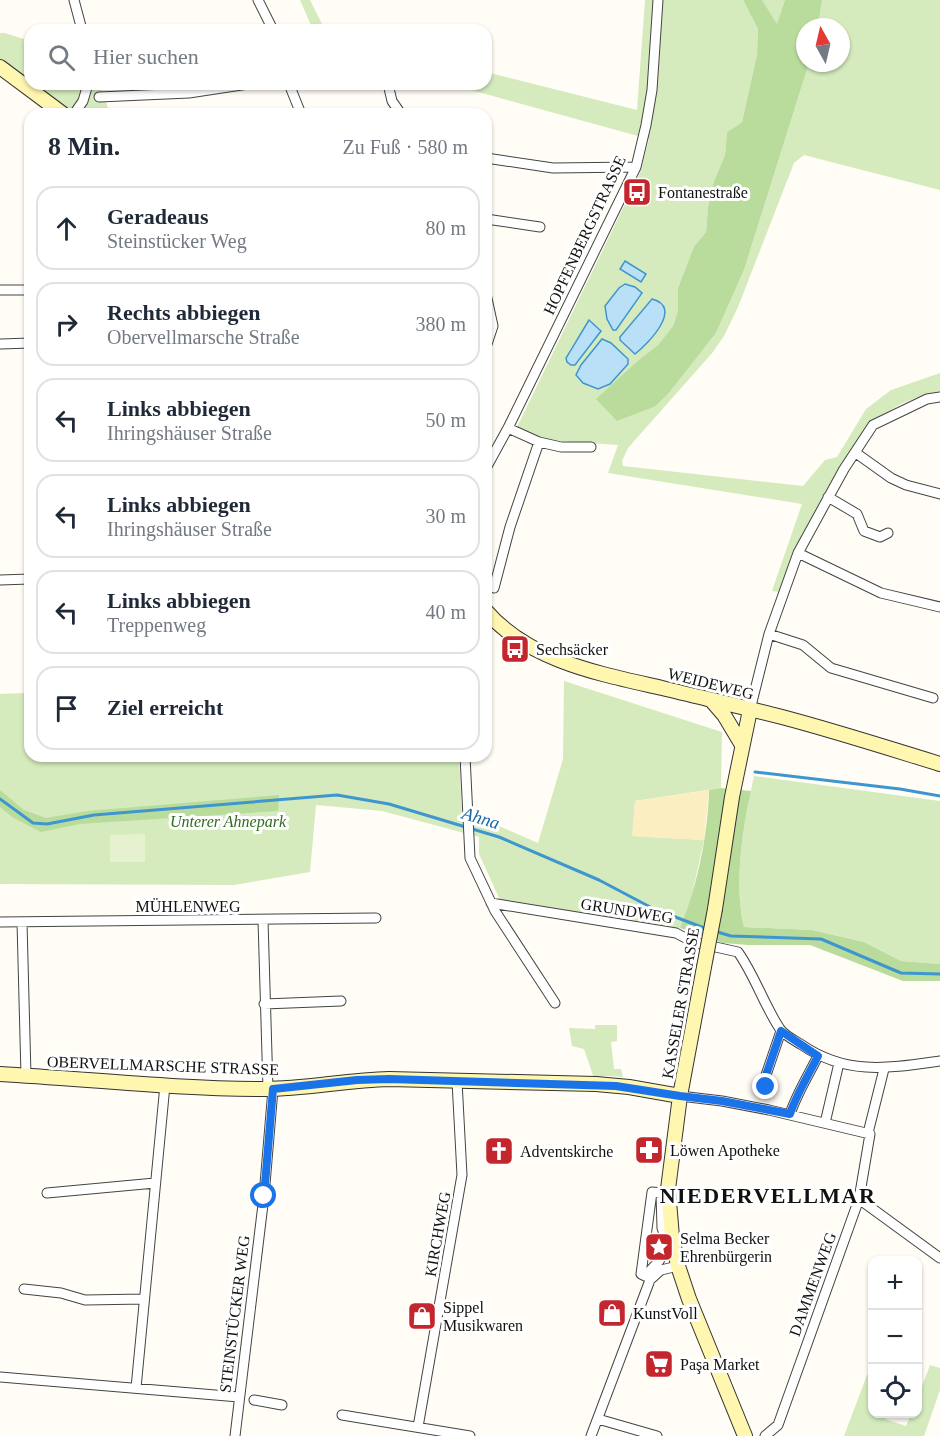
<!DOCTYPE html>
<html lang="de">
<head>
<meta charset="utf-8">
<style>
	body { margin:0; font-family:Georgia,serif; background:#f6f6f7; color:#1f2937 }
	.controls { position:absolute; right:18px; bottom:18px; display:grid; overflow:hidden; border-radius:12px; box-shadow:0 2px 4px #0004 }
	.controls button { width:54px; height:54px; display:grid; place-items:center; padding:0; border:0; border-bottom:2px solid #e0e1e3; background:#fff; color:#1f2937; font:30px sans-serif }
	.compass { position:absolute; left:796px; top:18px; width:54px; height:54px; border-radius:50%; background:#fff; box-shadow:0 2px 4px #0004; rotate:352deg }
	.stop { position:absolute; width:18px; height:18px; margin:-14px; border:4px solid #1a73e8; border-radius:50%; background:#fff }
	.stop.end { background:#1a73e8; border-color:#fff; box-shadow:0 2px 6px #0008 }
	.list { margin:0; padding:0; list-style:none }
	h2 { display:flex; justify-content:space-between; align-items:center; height:78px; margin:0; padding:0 24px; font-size:26px }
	h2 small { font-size:20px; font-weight:400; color:#747a83 }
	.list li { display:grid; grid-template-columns:39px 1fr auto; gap:18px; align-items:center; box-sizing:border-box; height:84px; margin:0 12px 12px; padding:0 12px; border:2px solid #e0e1e3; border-radius:18px }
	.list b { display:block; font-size:22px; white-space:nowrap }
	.list p { margin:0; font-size:20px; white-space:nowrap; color:#747a83 }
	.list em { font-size:20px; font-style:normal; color:#747a83 }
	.icon { flex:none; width:33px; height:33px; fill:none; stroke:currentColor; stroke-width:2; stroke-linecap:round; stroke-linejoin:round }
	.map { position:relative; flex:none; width:940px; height:1436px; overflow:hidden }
	.search { position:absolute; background:#fff; box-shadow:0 2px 4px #0004; left:24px; top:24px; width:468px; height:66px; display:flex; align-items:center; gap:15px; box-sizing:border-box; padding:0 21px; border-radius:18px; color:#747a83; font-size:22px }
	.panel { position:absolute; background:#fff; box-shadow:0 2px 4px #0004; left:24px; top:108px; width:468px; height:654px; border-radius:18px }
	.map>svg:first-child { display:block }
	.green { fill:#d5ebbd; fill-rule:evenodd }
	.forest { fill:#b9dc9c }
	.sand { fill:#fbeec1 }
	.pitch { fill:#e6f2cf }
	.water { fill:#b9e0f7; stroke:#3f96cf; stroke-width:1.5 }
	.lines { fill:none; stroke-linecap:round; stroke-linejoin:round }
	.stream { stroke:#3f96cf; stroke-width:3 }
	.street-casing { stroke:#444; stroke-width:11 }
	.secondary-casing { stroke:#333; stroke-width:16 }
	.street { stroke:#fff; stroke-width:9 }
	.secondary { stroke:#fff6b0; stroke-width:14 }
	.secondary-bridge-casing { stroke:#333; stroke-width:16; stroke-linecap:butt }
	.secondary-bridge { stroke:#fff6b0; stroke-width:14 }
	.route { stroke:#1a73e8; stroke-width:8 }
	.labels { text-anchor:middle; stroke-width:6; stroke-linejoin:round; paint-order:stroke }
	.poi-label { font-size:16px; fill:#111; stroke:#fff; text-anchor:start }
	.street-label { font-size:16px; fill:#111; stroke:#fff }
	.park-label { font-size:16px; font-style:italic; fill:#2f6b1f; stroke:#fff }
	.water-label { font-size:18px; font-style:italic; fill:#1768a6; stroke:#fff }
	.district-label { font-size:22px; font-weight:bold; letter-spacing:1.5px; fill:#111; stroke:#fff }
</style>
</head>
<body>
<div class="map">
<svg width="940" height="1436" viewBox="0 0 940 1436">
	<rect width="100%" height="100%" fill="#fffdf5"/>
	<path class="green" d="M300,0h10l14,28 3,2h-14z
		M645,0h98l15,29 -1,24 -15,69 -15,10 -2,23 -11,26 -6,26 -2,25 -12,16 -16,40v23l-5,15 -15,19 -18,14 -17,17 33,30 13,-13 47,-60 28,-63 65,-207h32v-36h-23l4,-27h118v190l-136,-35 -10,8 -56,144 -14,29 -11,16 -85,96 -6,13 1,5 180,20 22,-26 12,-3 29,-48 25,-19 49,-17v18l-14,3 -23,9 -30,17 -46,71 -32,59 -15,42 -8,-1 30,-87 -194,-31 10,-28 -70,-5 -31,-13 123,-254 9,-34 -200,-55h37v-12l151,38zM628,284l14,9 -26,37 -3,-1 -6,-10zM649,302l3,35 -17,17 -15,-14v-3zM589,320l-5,31 -9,14h-4l-4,-3 2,-11zM603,339l8,4 17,16c-7,13 -14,26 -30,30l-17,-24z
		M762,0h23l-8,25z
		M0,33h5l25,8v43h70l10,30h-54l-56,-40z
		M24,665h6v91h429l3,60 16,1 60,26 25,-84 1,-78 158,51 -1,56 -86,13 -2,35 71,4 -15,68 -9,20 -180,-28 -21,-46v-17l-97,-26 -66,-6 -6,67 -76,13 -234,-1v-190l24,-1z
		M754,776l186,25v163l-39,-3 -37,-19 -52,-12 -68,-3c-11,-45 0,-106 10,-151z
		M595,1025h22v16l-6,1 3,27h7l2,8 -18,-1 -11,2 -10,-29 -12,-3 -3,-18 26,1z
		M930,1365l10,3v22l-16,46h-80l23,-61 5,2v37h14l-1,5 21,7 5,-12h7v-17z"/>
	<path class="forest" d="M743,0h19l15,24 8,-24h37l-4,27h-13v36h4l-65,207 -28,63 -47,60 -13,13 -39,15 -21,-22 44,-40 18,-14 15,-19 5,-15v-23l16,-41 12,-15 2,-25 6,-26 11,-26 2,-23 15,-10 15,-68 1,-25z
		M721,788l30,3c-9,40 -17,97 -7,136l68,3 52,12 37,19 39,3v17h-37l-93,-36h-62l-25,-2 -43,-15c17,-40 28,-94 29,-138z
		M0,790l24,20 22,8 41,-7 192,-16 -1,16 -198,13 -39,8 -29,-15 -12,-10z"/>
	<path class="sand" d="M709,790l-5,50 -72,-4 3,-35z"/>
	<path class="pitch" d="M145,834v28h-35v-27z"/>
	<path class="water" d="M625,261l21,13 -5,8 -21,-13z
		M625,284l10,3 7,6 -26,37h-3l-6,-11 -2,-13 14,-18z
		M652,299c32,8 -4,45 -17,55l-15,-14v-3z
		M589,320l12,11 -26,34h-4l-4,-3 -1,-4z
		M602,339l9,4 17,16v5l-18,20 -12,5 -15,-6 -7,-8 5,-10z"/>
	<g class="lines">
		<path class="stream" d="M755,772l145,17 40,7
			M0,799l33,24 14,1 47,-9 243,-20 52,9 110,33 100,43 55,29 53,20
			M714,931l17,5 90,3 80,34 39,1"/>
		<g class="street-casing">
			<path id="street" d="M74,0l8,30
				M258,0l15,30
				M289,84l12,30
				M388,84l4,17 9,13
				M99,97l90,-4 59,-9
				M74,114l9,-13 5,-17
				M486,158l67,10 83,-1
				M486,219l54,8
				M0,290h30
				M486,294l7,32 -7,21
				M1,344l29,-1
				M508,428l31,14 22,5h30
				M856,453l35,25 15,7 34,9
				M486,468l22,-40 128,-261 10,-42 6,-35 6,-90
				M828,497l29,17 7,17 16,6 8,-4
				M798,553l83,40 59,14
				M0,580l30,-1
				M494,588l16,-61 29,-85
				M769,634l34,11 28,23 102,30
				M750,710l19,-76 29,-81 46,-84 29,-44 54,-26 13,-2
				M465,756l5,102 25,53 60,92
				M491,903l185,30 17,9 45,10c17,24 26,53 42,77 5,7 16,12 22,16 45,31 88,23 138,16
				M263,920l5,169
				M0,922l376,-4
				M22,922l4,154
				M264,1004l77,-3
				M766,1087l-1,-9 16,-47
				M680,1096l42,5 47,9 101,24 -11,65 -81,226 -13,11
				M790,1114c7,-21 18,-38 28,-58
				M825,1123l14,-60
				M868,1133l16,-64
				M652,1192l9,1 1,35 4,11 -1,11 -6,11 -14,15 -4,-2z
				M47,1193l108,-10
				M859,1199l81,59
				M24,1289l37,4 24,7 59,-1
				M0,1377l239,20
				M136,1388l29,-303
				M254,1400l28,5
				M342,1415l128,21
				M598,1419l59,17
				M418,1427l44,-252 -5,-94
				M235,1436l29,-240 9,-107
				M591,1436l59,-156 11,-10 17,-4"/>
		</g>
		<g class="secondary-casing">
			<path id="secondary" d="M0,67l63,47
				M486,611c43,50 115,63 176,77 41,10 81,19 120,29 53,14 106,31 158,47
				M711,700l13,15 18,30
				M715,909l17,-112 18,-87
				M704,967l-24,129 -12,93 4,48 6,29 11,33 56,137
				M0,1074c88,5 177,15 265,15 40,0 82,-9 124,-10l207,5 33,3 51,9"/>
		</g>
		<use href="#street" class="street"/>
		<use href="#secondary" class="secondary"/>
		<g class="secondary-bridge-casing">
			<path id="secondary-bridge" d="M704,967l11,-58"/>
		</g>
		<use href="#secondary-bridge" class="secondary-bridge"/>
	</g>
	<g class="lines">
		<path class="route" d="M264,1196l9,-107 84,-9 32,-1 227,7 64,10 42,5 68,13c7,-21 18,-38 28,-58l-37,-25 -16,47 1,9"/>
	</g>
	<defs>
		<g id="bus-square" transform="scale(1.5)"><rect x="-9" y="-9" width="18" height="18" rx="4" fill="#c4262e" stroke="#fff"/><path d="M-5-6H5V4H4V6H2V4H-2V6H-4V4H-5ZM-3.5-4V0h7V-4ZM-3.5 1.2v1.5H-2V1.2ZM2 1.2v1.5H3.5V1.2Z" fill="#fff"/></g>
		<g id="pharmacy-square" transform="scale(1.5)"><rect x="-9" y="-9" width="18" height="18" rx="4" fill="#c4262e" stroke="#fff"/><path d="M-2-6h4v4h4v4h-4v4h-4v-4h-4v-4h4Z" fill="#fff"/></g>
		<g id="church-square" transform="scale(1.5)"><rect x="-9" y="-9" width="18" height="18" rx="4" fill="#c4262e" stroke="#fff"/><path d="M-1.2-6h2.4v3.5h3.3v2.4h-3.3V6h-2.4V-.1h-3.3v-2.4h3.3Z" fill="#fff"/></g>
		<g id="sight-square" transform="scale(1.5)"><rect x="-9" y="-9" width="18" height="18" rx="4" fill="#c4262e" stroke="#fff"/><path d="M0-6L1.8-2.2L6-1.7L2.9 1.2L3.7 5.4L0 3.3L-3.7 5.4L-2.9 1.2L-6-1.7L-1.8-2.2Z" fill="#fff"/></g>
		<g id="shop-square" transform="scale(1.5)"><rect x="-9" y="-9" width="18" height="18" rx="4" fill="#c4262e" stroke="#fff"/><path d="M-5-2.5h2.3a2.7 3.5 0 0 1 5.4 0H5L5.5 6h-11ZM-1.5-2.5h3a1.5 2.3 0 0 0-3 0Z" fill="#fff"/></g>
		<g id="supermarket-square" transform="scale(1.5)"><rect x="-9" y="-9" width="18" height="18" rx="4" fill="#c4262e" stroke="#fff"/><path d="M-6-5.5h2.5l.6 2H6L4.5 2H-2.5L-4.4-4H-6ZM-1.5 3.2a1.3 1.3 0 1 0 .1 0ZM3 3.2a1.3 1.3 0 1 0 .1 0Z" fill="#fff"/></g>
	</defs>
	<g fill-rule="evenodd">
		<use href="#bus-square" x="637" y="192"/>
		<use href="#bus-square" x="515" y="649"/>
		<use href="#pharmacy-square" x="649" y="1150"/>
		<use href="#church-square" x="499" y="1151"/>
		<use href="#sight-square" x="659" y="1247"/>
		<use href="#shop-square" x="612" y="1313"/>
		<use href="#shop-square" x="422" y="1316"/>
		<use href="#supermarket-square" x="659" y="1364"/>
	</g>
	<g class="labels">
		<g class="poi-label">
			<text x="658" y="198">Fontanestraße</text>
			<text x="536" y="655">Sechsäcker</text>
			<text x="670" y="1156">Löwen Apotheke</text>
			<text x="520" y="1157">Adventskirche</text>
			<text x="680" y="1244">Selma Becker<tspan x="680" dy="18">Ehrenbürgerin</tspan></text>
			<text x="443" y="1313">Sippel<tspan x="443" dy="18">Musikwaren</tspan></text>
			<text x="633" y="1319">KunstVoll</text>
			<text x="680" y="1370">Paşa Market</text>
		</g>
		<g class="street-label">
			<text transform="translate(584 235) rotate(-65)" y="6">HOPFENBERGSTRASSE</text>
			<text transform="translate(711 683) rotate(14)" y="6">WEIDEWEG</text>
			<text x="188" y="912">MÜHLENWEG</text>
			<text transform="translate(627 910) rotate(9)" y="6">GRUNDWEG</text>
			<text transform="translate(680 1003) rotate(-80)" y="6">KASSELER STRASSE</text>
			<text transform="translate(163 1065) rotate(2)" y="6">OBERVELLMARSCHE STRASSE</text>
			<text transform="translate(437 1234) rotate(-80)" y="6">KIRCHWEG</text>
			<text transform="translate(812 1284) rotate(-70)" y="6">DAMMENWEG</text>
			<text transform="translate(234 1314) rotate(-83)" y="6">STEINSTÜCKER WEG</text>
		</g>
		<g class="park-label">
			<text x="228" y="827">Unterer Ahnepark</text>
		</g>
		<g class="water-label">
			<text transform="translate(481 818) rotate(17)" y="6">Ahna</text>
		</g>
		<g class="district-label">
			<text x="768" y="1203">NIEDERVELLMAR</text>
		</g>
	</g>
</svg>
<div class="controls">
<button>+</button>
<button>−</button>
<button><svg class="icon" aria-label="locate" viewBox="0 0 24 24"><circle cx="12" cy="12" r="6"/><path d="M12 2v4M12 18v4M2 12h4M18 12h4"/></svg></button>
</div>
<svg class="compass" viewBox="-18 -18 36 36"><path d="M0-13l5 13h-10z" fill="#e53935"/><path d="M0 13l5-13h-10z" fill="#747a83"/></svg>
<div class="stop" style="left:264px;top:1196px"></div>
<div class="stop end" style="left:766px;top:1087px"></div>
<div class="search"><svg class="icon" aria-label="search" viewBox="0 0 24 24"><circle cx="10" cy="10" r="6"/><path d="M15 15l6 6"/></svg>Hier suchen</div>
<section class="panel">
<h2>8 Min.<small>Zu Fuß · 580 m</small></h2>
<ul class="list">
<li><svg class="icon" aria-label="ahead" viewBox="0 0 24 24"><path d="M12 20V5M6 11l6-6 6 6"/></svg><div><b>Geradeaus</b><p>Steinstücker Weg</p></div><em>80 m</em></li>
<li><svg class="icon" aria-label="right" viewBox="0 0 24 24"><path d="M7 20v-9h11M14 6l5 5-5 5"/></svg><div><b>Rechts abbiegen</b><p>Obervellmarsche Straße</p></div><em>380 m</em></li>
<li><svg class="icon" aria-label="left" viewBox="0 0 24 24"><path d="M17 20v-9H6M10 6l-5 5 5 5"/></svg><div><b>Links abbiegen</b><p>Ihringshäuser Straße</p></div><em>50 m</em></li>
<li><svg class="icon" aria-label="left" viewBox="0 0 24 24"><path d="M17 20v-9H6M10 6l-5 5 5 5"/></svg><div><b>Links abbiegen</b><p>Ihringshäuser Straße</p></div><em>30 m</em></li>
<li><svg class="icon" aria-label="left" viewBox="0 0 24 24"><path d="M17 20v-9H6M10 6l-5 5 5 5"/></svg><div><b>Links abbiegen</b><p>Treppenweg</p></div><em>40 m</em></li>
<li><svg class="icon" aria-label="arrive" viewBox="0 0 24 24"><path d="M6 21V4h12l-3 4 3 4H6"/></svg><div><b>Ziel erreicht</b></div></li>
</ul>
</section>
</div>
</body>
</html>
